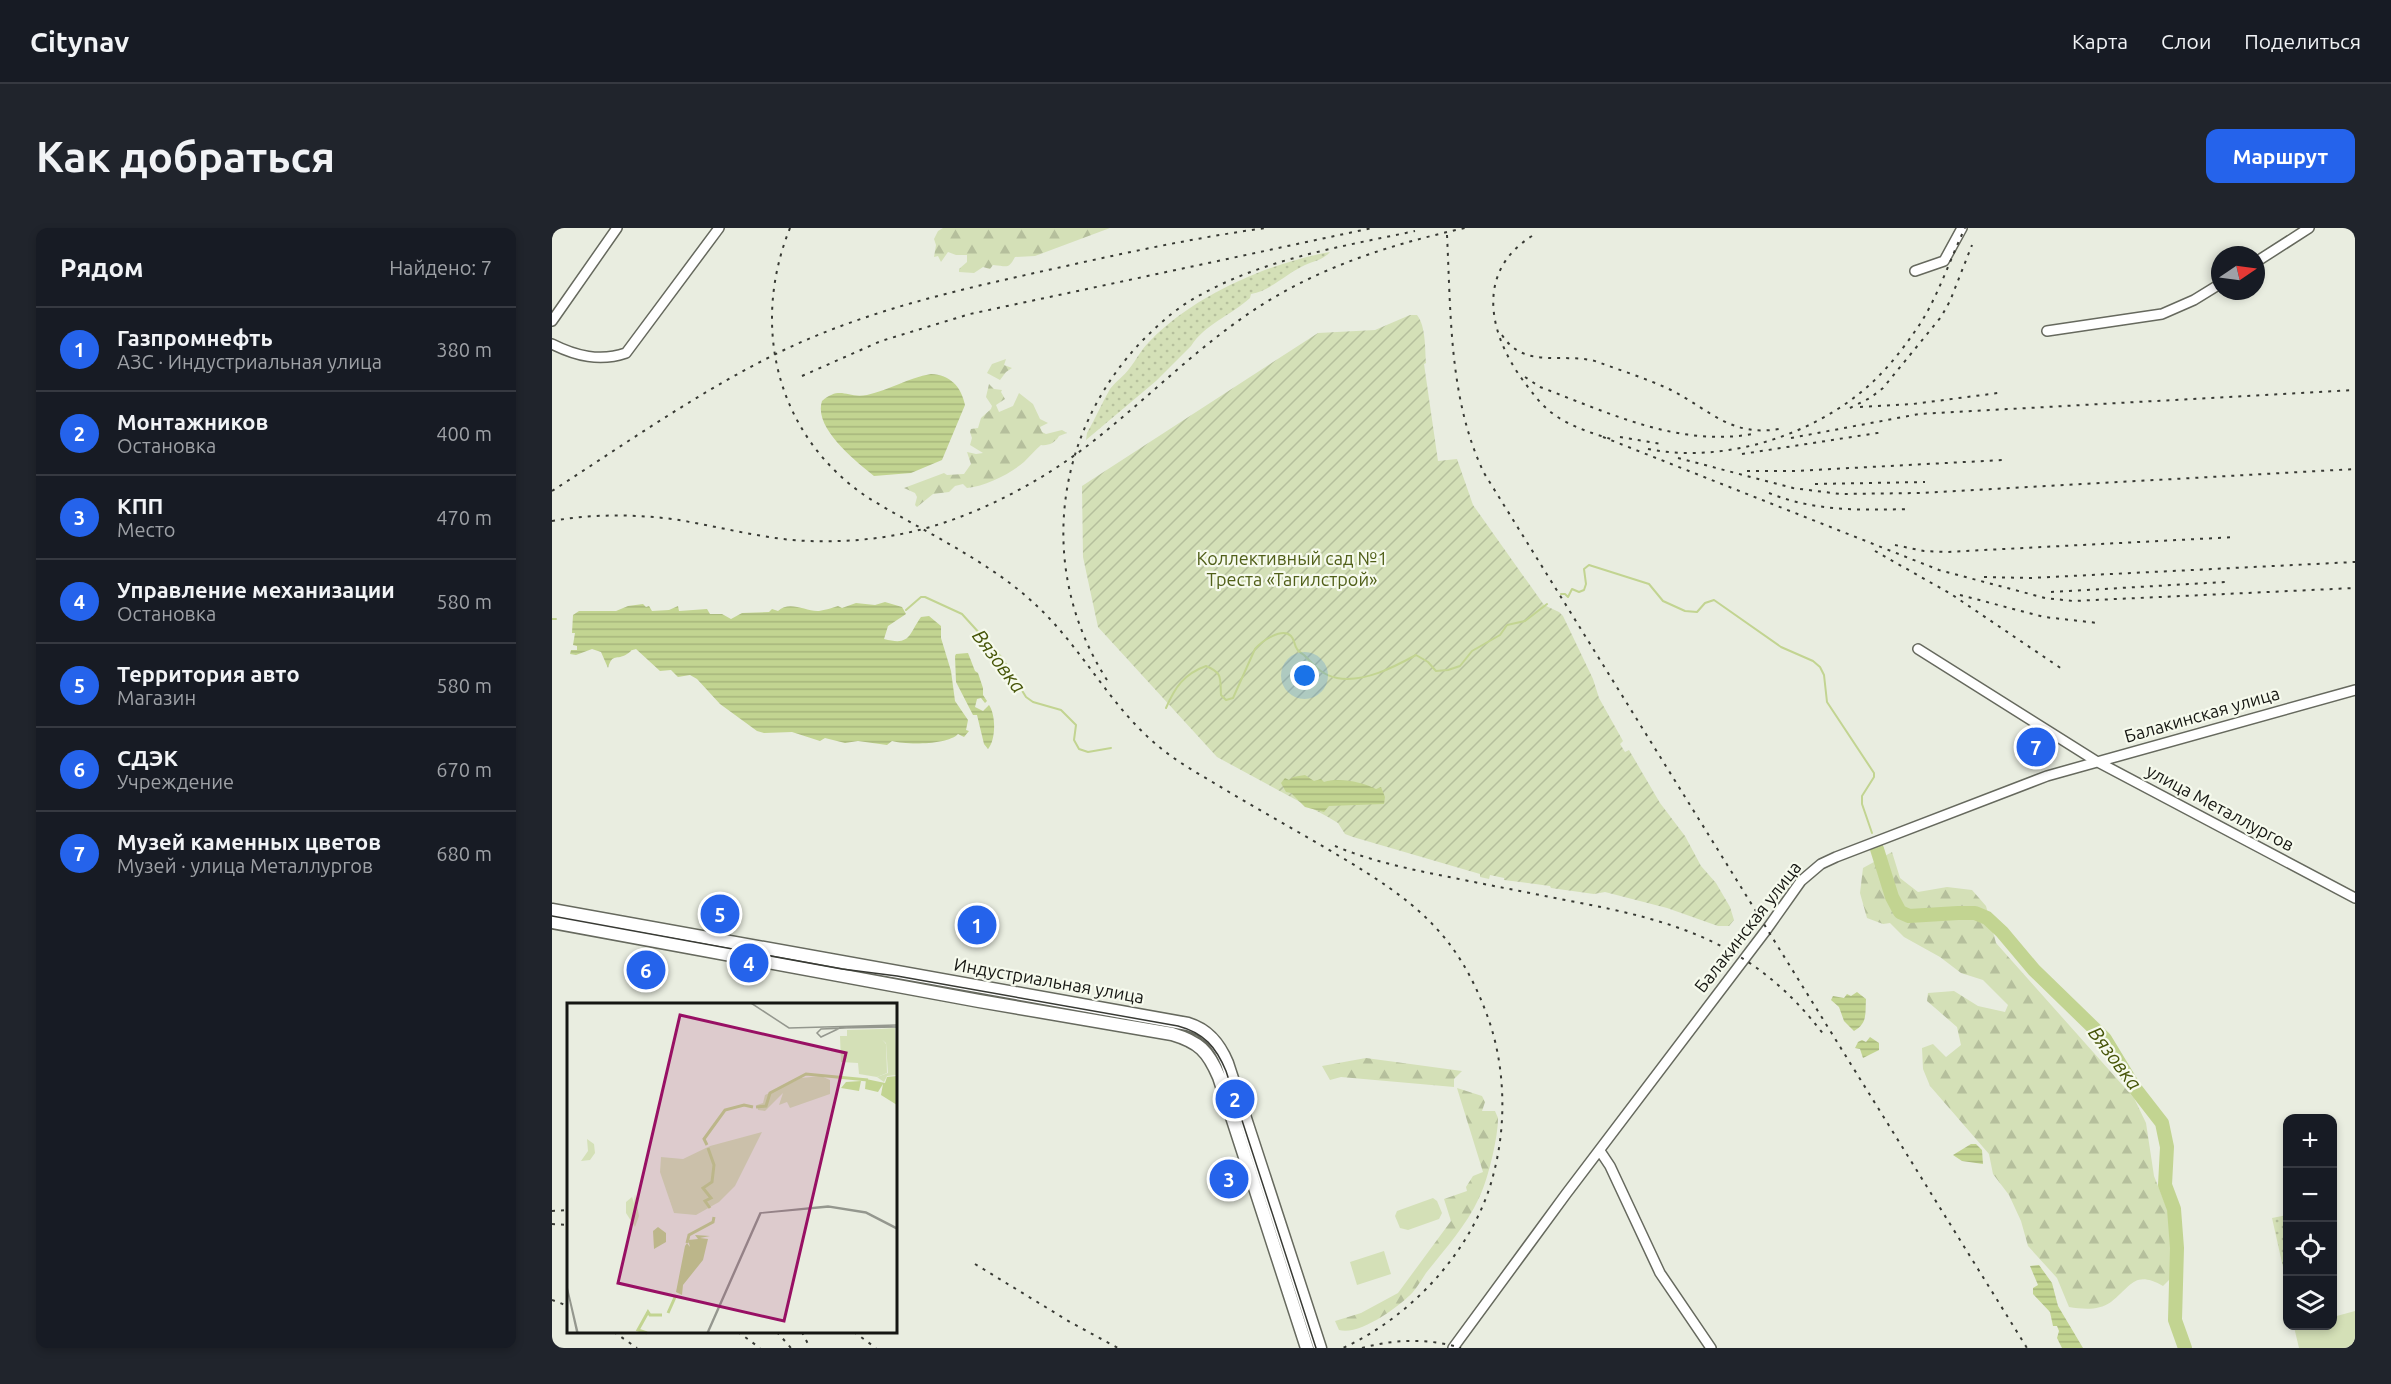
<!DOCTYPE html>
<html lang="ru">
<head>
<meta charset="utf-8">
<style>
	body { margin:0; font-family:Ubuntu,sans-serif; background:#20242c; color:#f1f3f6 }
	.controls { position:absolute; right:18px; bottom:18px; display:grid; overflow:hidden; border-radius:12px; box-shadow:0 3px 9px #0003 }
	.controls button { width:54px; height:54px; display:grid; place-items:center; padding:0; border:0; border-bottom:2px solid #363941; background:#171b24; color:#f1f3f6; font:30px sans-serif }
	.compass { position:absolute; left:1659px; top:18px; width:54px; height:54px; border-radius:50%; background:#171b24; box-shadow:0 3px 9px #0003; rotate:77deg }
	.you { position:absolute; left:753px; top:448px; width:21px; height:21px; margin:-15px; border:4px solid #fff; border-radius:50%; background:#1a73e8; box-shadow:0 0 0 9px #1a73e833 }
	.badge { display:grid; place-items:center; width:39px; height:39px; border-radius:50%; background:#2563eb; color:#fff; font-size:20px; font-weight:700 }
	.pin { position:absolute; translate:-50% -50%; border:3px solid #fff; box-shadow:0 2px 6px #0006 }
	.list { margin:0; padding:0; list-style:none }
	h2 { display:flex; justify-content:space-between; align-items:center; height:78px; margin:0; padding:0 24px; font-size:26px }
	h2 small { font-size:20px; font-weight:400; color:#9ea1a6 }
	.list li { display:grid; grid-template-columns:39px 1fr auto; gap:18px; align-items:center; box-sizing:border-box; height:84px; padding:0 24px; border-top:2px solid #363941 }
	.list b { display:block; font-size:22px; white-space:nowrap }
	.list p { margin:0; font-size:20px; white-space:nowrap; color:#9ea1a6 }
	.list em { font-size:20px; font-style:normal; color:#9ea1a6 }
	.icon { flex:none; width:33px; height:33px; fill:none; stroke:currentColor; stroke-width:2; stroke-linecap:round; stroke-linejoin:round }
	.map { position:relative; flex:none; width:1803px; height:1120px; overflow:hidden; border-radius:12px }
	header { display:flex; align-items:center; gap:36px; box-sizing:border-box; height:84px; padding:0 30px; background:#171b24; border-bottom:2px solid #363941 }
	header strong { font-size:28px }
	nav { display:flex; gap:33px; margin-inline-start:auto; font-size:21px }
	.intro { display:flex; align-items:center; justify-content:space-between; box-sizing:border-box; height:144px; padding:0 36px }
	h1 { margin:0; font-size:42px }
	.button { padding:15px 27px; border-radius:12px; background:#2563eb; color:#fff; font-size:21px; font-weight:700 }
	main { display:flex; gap:36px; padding:0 36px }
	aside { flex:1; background:#171b24; border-radius:12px; box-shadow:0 3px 9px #0003 }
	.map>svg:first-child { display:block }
	.grass { fill:url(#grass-dots) }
	.forest { fill:url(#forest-firs) }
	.garden { fill:url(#garden-furrows) }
	.pitch { fill:#d4e0b7 }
	.water { fill:url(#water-rules) }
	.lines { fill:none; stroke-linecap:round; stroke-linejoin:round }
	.stream { stroke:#c2d491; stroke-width:2 }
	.river { stroke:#c2d491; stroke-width:14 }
	.minor-casing { stroke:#66695e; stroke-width:12 }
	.major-casing { stroke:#66695e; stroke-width:15 }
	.minor { stroke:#fff; stroke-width:9 }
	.major { stroke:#fff; stroke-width:12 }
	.tram { stroke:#383a34; stroke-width:1.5 }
	.rail { stroke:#383a34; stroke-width:2; stroke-dasharray:3 6; stroke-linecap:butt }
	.labels { text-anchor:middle; stroke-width:4.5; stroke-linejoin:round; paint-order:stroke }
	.park-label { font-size:18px; fill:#505f18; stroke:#f6faed }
	.street-label { font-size:18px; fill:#151612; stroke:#f6faed }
	.water-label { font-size:20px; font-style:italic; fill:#465508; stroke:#f6faed }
	.inset-river { fill:none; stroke:#c2d491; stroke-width:3 }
	.inset-road { fill:none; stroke:#94978e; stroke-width:1.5 }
	.view { fill:#981064; fill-opacity:0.15; stroke:#981064; stroke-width:3 }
	.inset-edge { fill:none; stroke:#151612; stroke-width:3 }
</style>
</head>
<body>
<header>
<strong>Citynav</strong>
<nav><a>Карта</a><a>Слои</a><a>Поделиться</a></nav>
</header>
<div class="intro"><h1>Как добраться</h1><a class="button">Маршрут</a></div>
<main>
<aside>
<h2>Рядом<small>Найдено: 7</small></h2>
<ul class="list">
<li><span class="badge">1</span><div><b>Газпромнефть</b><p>АЗС · Индустриальная улица</p></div><em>380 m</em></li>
<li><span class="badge">2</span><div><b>Монтажников</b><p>Остановка</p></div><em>400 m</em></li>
<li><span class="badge">3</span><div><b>КПП</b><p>Место</p></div><em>470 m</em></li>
<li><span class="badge">4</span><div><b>Управление механизации</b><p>Остановка</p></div><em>580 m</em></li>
<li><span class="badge">5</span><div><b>Территория авто</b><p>Магазин</p></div><em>580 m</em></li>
<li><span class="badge">6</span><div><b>СДЭК</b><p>Учреждение</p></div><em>670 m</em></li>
<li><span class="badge">7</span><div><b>Музей каменных цветов</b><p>Музей · улица Металлургов</p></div><em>680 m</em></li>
</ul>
</aside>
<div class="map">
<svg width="1803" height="1120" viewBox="0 0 1803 1120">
	<defs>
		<pattern id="grass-dots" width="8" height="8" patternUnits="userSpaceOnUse" patternTransform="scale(1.5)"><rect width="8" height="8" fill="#d4e0b7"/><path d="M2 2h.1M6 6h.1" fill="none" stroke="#b5bf9c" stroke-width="1.8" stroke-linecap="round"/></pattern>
		<pattern id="forest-firs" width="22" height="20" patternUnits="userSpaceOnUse" patternTransform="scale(1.5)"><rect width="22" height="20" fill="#d4e0b7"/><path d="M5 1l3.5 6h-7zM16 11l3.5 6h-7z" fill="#b5bf9c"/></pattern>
		<pattern id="garden-furrows" width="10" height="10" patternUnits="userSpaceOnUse" patternTransform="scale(1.5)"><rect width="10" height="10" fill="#d4e0b7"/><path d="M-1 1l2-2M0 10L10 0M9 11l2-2" fill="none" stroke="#b5bf9c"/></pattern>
		<pattern id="water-rules" width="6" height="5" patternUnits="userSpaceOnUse" patternTransform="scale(1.5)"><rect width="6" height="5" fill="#c2d491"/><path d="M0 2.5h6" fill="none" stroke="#a6b57c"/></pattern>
	</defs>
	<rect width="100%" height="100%" fill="#e9ede0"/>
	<path class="grass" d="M778,24c-7,8 -16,9 -25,13 -18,8 -35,26 -54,29l-1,4c-20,18 -45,26 -59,48l-35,35 -70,59 1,-7c8,-14 15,-30 23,-44 6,-8 14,-13 19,-20 8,-10 13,-21 22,-29 44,-45 118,-77 179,-88z
		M1735,987l1,61h-3l-13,-58z"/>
	<path class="forest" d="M391,0h167l-75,28 -20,1c-7,13 -8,9 -22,8l-3,4 -7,-2 -9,6 -15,-1v-3l8,-7v-7h-11l-8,-3 -7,10 -3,-6 -4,1 2,-12 -2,-6 4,-8z
		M454,131l-2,6 8,3 -6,4 -6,8 -13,-7 5,-9z
		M437,156l5,5 8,1 -1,2 4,7 -9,6 3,7 14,-6 6,-13 14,11 7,15 8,4 -8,4 2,5 4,2 16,-4 5,3 -8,3c-4,7 -11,10 -18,9 -6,5 -11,11 -17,17 -14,12 -38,24 -57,26l-4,-4 -8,2 -6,6 -16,2 -16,13 -2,-2 2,-8 -2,-4 -11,-5 40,-15 3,2 17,-1 7,-10 -4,-12 9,2 7,-1 -13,-8 2,-7 -2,-6 1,-3 7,-1 3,-10 10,-9 1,-3 -6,-9z
		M1340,624l8,26 18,14 29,-5 25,3 14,16 10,37 138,155 12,25 8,53 19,48 -2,54 -8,8c-29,-16 -31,0 -52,16 -13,9 -28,7 -42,5l-12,-29 -29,-32 -7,-25 -12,-26 -16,-21 -4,-20 -59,-68 -7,-17 -1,-21 11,-4 13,13 15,-12 -4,-18 -30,-26 1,-8 26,-2 24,15 27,6 3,-7 -25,-25 -22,-7 -21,-16 -36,-20 -14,-14 -7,1 -16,-6 -7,-25 3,-25z
		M814,830l96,13 -8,8v8l-113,-10 -11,3 -8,-14z
		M905,860l25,8 3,6 -3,9h13l3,7c0,20 -10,62 -19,80 -13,28 -34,51 -53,75 -4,6 -8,13 -13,19 -14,15 -54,44 -74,38l-4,-9 26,-8 37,-20 53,-72 -7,-22 23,-8 -1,-4 7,-11 10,-4z"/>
	<path class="garden" d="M858,87h7c9,11 8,35 9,48l-2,1 14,97 19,-2 16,46 71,100 15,7 4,4 30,63 6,19 24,43 -3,3 5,8 4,-2 31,53 25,33 16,30 15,17 14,24 4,13 -5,6h-11l-51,-18 -62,-16 -11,2 -43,-6 -1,-2 -46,-6v-2l-14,-3 -1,4 -9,-2v-3l-127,-37 -8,-3 -7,-11 -10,-6 -111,-60 -119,-130 -15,-70 -1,-71 236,-153 57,-3z"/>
	<path class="pitch" d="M881,970l4,3 5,12 -3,6 -31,11 -8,-2 -5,-12 2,-5z
		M832,1023l7,23 -34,11 -7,-23z
		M1803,1083v37h-56l-5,-21 38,-1 1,-9z"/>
	<path class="water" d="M379,146c19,1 30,12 34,31l-23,55 -31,13 -37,3c-18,-15 -61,-48 -52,-75 19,-16 25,-2 45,-6 22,-5 41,-17 64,-21z
		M333,374l17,5 4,7 -18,12 -4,13c27,7 24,-4 37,-22l8,-1 12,10v12l10,33 4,30 13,19 -2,10 3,1 -5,6 -6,-3c-10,11 -52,11 -66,7l-5,4 -29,-4 -13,2 -20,-5 -5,3 -28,-9 -28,1 -7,-2 -37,-27 -23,-25 -7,-4 -12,2 -7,-7 -11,1 -24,-22c-10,3 0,-1 -9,5 -11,7 -14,-2 -19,14l-7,-16 -9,-3 -16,6 -6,-1 1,-4h6v-4l-4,-1 2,-12h-3l1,-18 6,-4h37l12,-5 15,-2 3,3 3,-1 3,5 17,-1 9,-4 1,5 28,-2 3,5h12l9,5 11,-6 27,-1 3,-3 6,2c12,-11 28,1 41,0 6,-1 13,-3 19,-5l4,2 14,-5 19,2z
		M416,425l7,18 3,2 5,15v7l4,6 -2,2 -4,-5 -4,1 -2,8 8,4 6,-6c7,10 7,35 -1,44l-4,-5 -7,-29h-4l-17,-33 -1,-26 1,-2z
		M753,547l9,6 7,-2 3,3c15,-5 39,0 52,7l5,-2 4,10 -1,7 -55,2 -5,6 -19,-5 -14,-14 -5,-1 -5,-9 4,-5 4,2 4,-3z
		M1305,764l9,7c-1,14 2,24 -12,32l-10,-10 -5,-14 -8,-7 2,-4 11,2 3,-4 4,2z
		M1318,809l9,6v7l-16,8 -3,-9 -5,-1 3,-6 4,-2 4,2z
		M1419,916h5l6,6 1,14 -21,-3 -9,-6z
		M1487,1037l13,18 6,23 25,42h-21l-5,-10 2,-7 -2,-5h-4l-3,-14 -17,-18v-6l5,-3 -8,-19z"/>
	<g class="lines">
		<path class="stream" d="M1009,366h4l3,3 4,-8 7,3 5,-2 2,-6 -2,-15 5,-4 60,19 14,17 22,10 12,1 8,-9 9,-3 67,47 32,14 7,6 4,8 3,27 47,71v4l-12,19v8l10,29
			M354,382l15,-13h4l37,17 40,44 24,39 7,5 28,8 15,15 -2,15 5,9 9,3 23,-4
			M0,391h4
			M614,480c9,-21 18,-34 40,-42 17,7 14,12 15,29l5,5 7,-2 22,-49c7,-8 27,-22 36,-13 4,4 3,9 6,13 1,2 4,4 7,6 10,10 17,20 33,23 27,5 57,-11 79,-23l12,7 8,9 12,-1 12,-4 12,-15 28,-16 7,-10 18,-4 22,-17"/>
		<path class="river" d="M1325,621l15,48 8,15 9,4 49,-3h17l12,5 15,14 32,38 71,69 29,48 28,36 5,24 -2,38 9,24 3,39 -2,72 10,28"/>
		<g class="minor-casing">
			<path id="minor" d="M1704,34l53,-34
				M1363,43l29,-10 18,-33
				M0,93l65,-93
				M1495,103l115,-17 32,-14 26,-16
				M0,116c24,12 48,18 74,9l93,-125
				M1366,421l178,112 259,137
				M1048,923l10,15 50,107 51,75
				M901,1120l113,-154 201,-265 34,-48 20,-17 15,-7 211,-81 308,-86"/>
		</g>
		<g class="major-casing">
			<path id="major" d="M0,682l636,114c20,6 31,20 39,39l93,285
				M0,694l427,79 193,33c27,8 36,17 47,43l88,271"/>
		</g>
		<use href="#minor" class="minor"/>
		<use href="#major" class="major"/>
		<path class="tram" d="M0,688l290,53 55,7 281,50c26,7 38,21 48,45l90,277"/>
		<path class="rail" d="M238,0c-40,99 -13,208 77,269 55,34 123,64 170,109 45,42 73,100 120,139 22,19 48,32 72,47 37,22 75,43 112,65 72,43 116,76 146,158 18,48 20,107 7,157 -18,75 -81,144 -151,176
			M895,7c4,80 2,165 37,238l543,875
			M980,8c-56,35 -44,96 -10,143 9,12 18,25 30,34 17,13 39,20 59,26
			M950,107c23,36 63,16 96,27 24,9 50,17 73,28 39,20 60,47 108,39
			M250,148l79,-35 89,-27 402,-86
			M973,149l15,10c69,26 138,60 213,47
			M1308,179l53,-3 85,-11
			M1298,180l20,-10 13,-10 58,-71 9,-16 22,-56
			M1051,209l336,133 106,28 28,3 282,-13
			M1068,209l41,7
			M1239,210l128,-24 436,-24
			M1096,221c72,14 155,-10 212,-56 24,-19 43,-44 60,-69 19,-30 30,-65 45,-96
			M1190,226l142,-22
			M1126,230l115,30 47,6 80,-1 435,-24
			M1195,243h47l209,-11
			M1263,256l110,-2
			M0,263c76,-49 151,-102 232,-141 84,-40 174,-60 264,-80 72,-16 144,-32 218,-42
			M1217,265c47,19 93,17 142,16
			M0,293c40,-7 80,-7 120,-2 40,6 79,17 120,21 50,4 105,-1 154,-18 50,-17 99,-44 141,-76 52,-40 98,-87 151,-125 69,-50 145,-75 227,-93
			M1343,317l29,6 22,1 290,-15
			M1323,323l76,43 111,75
			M1432,349l46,1 325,-16
			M1499,364l174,-10
			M1408,367l84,22 54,6
			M555,452c-70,-109 -54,-246 35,-339 16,-16 33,-32 53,-43 67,-39 145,-51 220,-67
			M783,618c38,16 79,24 119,32 39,8 77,15 116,23 108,20 185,43 254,134
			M0,983l16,-1
			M0,996l16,1
			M423,1036l95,58 48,26
			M0,1072l16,6
			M62,1104l23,16
			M186,1104l22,16
			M225,1104l14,16
			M250,1104l8,16
			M302,1104l22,16
			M810,1120c33,-9 66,-10 99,0"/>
	</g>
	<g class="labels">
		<g class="park-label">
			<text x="740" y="337">Коллективный сад №1<tspan x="740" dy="21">Треста «Тагилстрой»</tspan></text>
		</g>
		<g class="street-label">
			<text transform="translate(1650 487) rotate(-16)" y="6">Балакинская улица</text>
			<text transform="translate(1668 580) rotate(28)" y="6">улица Металлургов</text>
			<text transform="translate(1196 699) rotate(-52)" y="6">Балакинская улица</text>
			<text transform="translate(497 753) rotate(10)" y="6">Индустриальная улица</text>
		</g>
		<g class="water-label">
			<text transform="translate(447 433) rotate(53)" y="7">Вязовка</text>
			<text transform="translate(1563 830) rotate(53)" y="7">Вязовка</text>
		</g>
	</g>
	<g transform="translate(15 775)">
		<rect width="330" height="330" fill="#e9ede0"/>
		<path d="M328,25l2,47 -10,1 -3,6 -7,-5 11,-4 -2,-30 -6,-5v-9zM20,136l7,5 1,9 -5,7 -9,1 7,-10z" fill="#d4e0b7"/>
		<path d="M254,73l9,4v14l-40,14 -3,-6 -8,3 4,-12 -18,18 -7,-1 -1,-5 6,-2 2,-8 36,-17zM68,191l4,22 -4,11 -9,-14v-11l6,-5 2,6z" fill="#d4e0b7"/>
		<path d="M195,129l-27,54 -16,16 -23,13 -22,-2 -14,-41 1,-15 22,2 27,-13z" fill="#d4e0b7"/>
		<path d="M313,26v8l6,7 1,29 -10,4 -18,-3 -1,-11 -17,-1 -1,-26h7v-6z" fill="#d4e0b7"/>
		<path d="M330,73v29l-16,-10 2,-11 -5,8 -13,-3 1,-10 19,4 2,-6zM294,78l-2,10 -18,-3 5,-6zM91,224l8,6v9l-12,7 -1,-18zM128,232l15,1 -10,2 8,1 -5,21 -20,25 -1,10 -6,-3 9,-46 2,-3 3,4 -2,-7 10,-1z" fill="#c2d491"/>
		<path class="inset-river" d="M189,104l10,-1 4,-13 36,-19 62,6M140,142l-3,-6 21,-29 19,-5 9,2M141,145l6,17 -2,17 -9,6 8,10 -6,3 5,7M120,240l2,-8 24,-13 1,-5M101,310l8,-18M80,330l-9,-3 10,-18 2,3h12"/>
		<path class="inset-road" d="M184,0l38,25 108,-3M330,23l-76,3 -4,4 4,4 19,-9 57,-1M0,284l11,46M0,285l10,45M140,330l53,-120 68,-7 38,6 31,16M141,330l53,-120 68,-6 37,6 31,16"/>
		<path class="view" d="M113,12l166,38 -62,268 -166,-38z"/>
		<rect width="330" height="330" class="inset-edge"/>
	</g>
</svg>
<div class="controls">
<button>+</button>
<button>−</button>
<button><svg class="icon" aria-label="locate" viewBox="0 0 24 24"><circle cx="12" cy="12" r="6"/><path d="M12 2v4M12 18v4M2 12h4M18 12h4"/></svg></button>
<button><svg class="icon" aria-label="layers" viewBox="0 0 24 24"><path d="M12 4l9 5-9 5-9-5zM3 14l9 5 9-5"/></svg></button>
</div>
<svg class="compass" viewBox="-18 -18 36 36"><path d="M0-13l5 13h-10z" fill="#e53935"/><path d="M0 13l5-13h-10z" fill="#9ea1a6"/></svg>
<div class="you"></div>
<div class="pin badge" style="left:425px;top:697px">1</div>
<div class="pin badge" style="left:683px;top:871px">2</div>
<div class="pin badge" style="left:677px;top:951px">3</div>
<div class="pin badge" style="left:197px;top:735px">4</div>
<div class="pin badge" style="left:168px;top:686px">5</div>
<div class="pin badge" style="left:94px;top:742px">6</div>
<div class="pin badge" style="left:1484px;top:519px">7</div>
</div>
</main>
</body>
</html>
